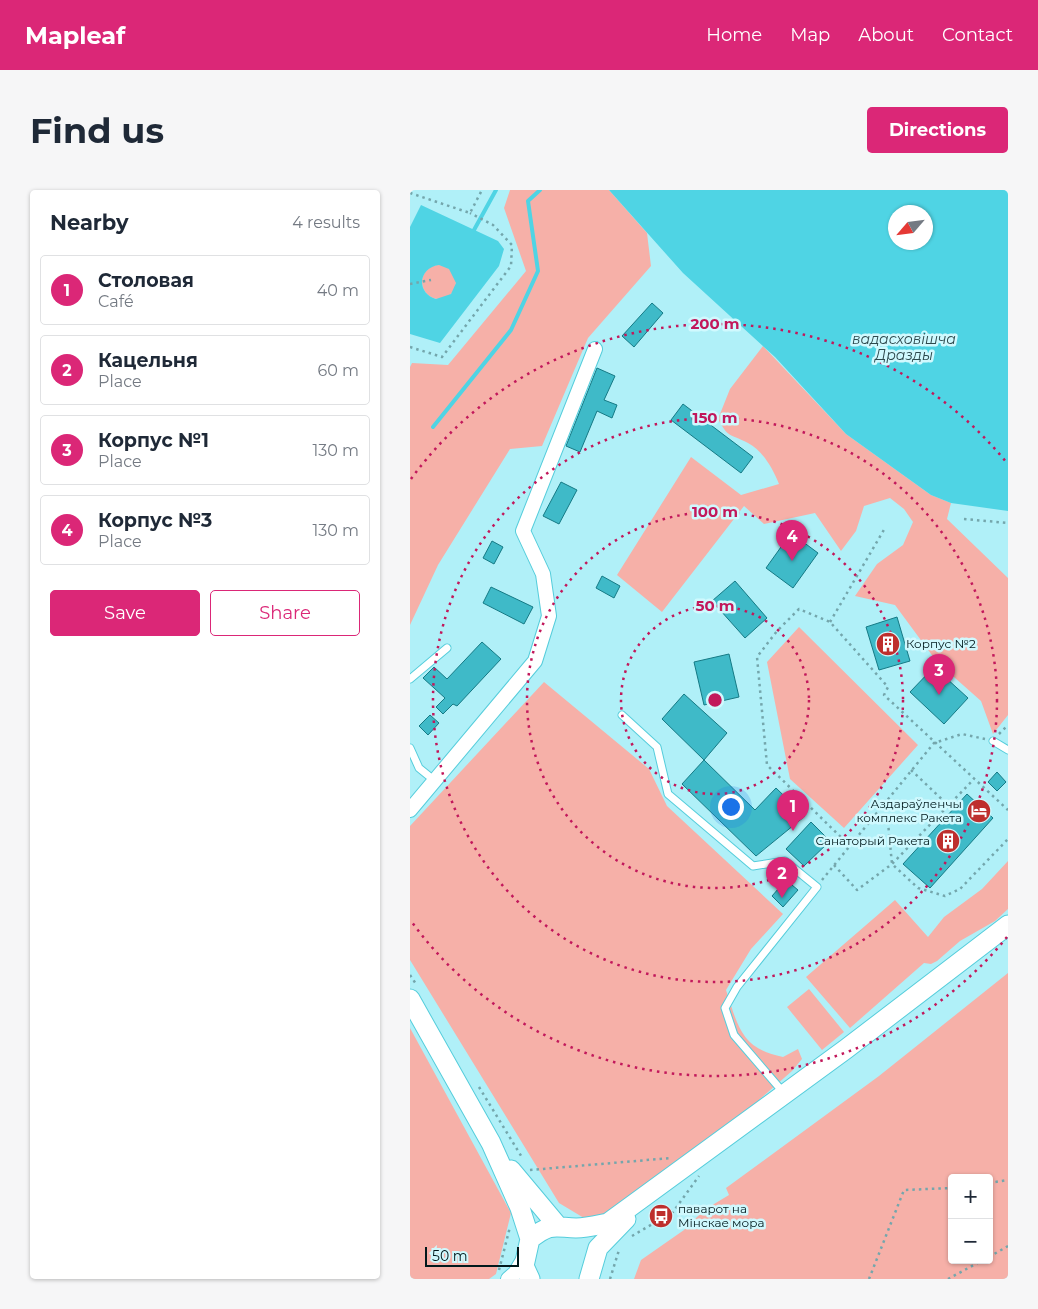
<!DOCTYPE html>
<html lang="en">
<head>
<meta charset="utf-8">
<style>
	body { margin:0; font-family:Montserrat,sans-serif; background:#f6f6f7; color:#1f2937 }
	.controls { position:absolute; right:15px; bottom:15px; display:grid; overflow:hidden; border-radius:5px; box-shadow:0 1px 4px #0004 }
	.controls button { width:45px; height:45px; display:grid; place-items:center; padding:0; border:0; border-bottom:1px solid #e0e1e3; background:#fff; color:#1f2937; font:25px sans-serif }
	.compass { position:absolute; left:478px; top:15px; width:45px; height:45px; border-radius:50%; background:#fff; box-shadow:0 1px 4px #0004; rotate:242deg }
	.scale { position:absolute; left:15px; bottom:12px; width:94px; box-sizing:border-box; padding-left:5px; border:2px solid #01191c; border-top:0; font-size:14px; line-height:18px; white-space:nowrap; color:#01191c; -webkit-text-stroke:4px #d0f9fe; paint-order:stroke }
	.you { position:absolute; left:320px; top:616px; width:18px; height:18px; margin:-12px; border:4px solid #fff; border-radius:50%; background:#1a73e8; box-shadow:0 0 0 8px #1a73e833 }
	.badge { display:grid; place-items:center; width:32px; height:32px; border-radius:50%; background:#db2777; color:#fff; font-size:16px; font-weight:700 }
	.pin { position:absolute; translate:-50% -41px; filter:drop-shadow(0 1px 2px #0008) }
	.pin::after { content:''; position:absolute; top:26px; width:18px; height:15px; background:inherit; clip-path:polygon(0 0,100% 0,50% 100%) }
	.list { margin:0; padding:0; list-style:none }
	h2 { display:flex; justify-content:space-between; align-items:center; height:65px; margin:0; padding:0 20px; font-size:21px }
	h2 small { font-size:16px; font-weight:400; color:#747a83 }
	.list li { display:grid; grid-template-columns:32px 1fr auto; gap:15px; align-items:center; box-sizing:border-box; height:70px; margin:0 10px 10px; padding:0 10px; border:1px solid #e0e1e3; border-radius:5px }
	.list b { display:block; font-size:19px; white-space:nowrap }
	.list p { margin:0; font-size:16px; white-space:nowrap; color:#747a83 }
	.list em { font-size:16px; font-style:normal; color:#747a83 }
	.actions { display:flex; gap:10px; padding:15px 20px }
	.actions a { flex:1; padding:11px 0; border:1px solid #db2777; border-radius:5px; text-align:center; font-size:18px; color:#db2777 }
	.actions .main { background:#db2777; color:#fff }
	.map { position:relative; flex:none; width:598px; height:1089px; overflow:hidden; border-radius:5px }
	header { display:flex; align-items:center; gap:30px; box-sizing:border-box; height:70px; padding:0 25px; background:#db2777; color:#fff }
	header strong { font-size:24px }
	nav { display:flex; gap:28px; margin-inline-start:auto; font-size:18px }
	.intro { display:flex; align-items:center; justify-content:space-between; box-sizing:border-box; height:120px; padding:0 30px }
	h1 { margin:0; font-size:35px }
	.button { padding:12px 22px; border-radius:5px; background:#db2777; color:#fff; font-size:18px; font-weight:700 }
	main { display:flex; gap:30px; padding:0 30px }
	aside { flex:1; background:#fff; border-radius:5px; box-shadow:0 1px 4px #0004 }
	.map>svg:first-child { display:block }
	.green { fill:#f6b0a8; fill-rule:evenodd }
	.water { fill:#4fd4e4; fill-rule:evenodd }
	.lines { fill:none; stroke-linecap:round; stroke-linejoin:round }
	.stream { stroke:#4fd4e4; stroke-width:4 }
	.building { fill:#3fbac8; stroke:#157a85 }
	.lane-casing { stroke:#55cddb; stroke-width:9 }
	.street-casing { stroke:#55cddb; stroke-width:16 }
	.secondary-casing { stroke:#55cddb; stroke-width:21 }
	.path { stroke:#74a6ac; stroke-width:2.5; stroke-dasharray:2.5 4; stroke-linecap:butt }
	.lane { stroke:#fff; stroke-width:7 }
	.street { stroke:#fff; stroke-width:14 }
	.secondary { stroke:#fff; stroke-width:19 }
	.ring { fill:none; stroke:#c2185b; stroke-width:2.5; stroke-dasharray:2.5 5 }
	.labels { text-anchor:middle; stroke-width:5; stroke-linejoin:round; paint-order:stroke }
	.poi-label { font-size:12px; fill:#01191c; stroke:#d0f9fe; text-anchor:start }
	.water-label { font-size:14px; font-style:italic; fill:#2d494d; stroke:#d0f9fe }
	.centre { fill:#c2185b; stroke:#d0f9fe; stroke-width:2.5 }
	.ring-label { font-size:15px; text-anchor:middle; font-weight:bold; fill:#c2185b; stroke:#d0f9fe; stroke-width:5; stroke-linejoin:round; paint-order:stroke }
</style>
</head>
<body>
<header>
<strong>Mapleaf</strong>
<nav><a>Home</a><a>Map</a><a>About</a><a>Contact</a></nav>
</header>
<div class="intro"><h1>Find us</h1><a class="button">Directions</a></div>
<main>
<aside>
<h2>Nearby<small>4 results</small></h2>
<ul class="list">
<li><span class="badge">1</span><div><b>Столовая</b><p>Café</p></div><em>40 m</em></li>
<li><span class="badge">2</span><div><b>Кацельня</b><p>Place</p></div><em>60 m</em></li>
<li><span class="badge">3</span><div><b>Корпус №1</b><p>Place</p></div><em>130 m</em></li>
<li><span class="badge">4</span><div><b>Корпус №3</b><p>Place</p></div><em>130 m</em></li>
</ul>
<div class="actions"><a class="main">Save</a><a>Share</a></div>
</aside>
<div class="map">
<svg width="598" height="1089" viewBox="0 0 598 1089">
	<rect width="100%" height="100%" fill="#b0f0f8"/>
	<path class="green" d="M100,0h99l38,43 4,33 -63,72 -46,108 -32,3 -72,116 -28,60v-258l2,-4 36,2 78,-94 -22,-63z
		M12 92a17 17 0 1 1 34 0a17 17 0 1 1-34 0Z
		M353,156l83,88 85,61 20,8 -4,16 61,59v137l-15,19 -12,-33 -44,-39 -42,-57 -40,-9 22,-32 26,-19 10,-23 -9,-13 -14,-11 -26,8 -8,25 -15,20 -26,-38 -51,11 -20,-18 -82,106 -45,-37 74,-118 50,38 38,-11c-6,-15 -16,-33 -31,-41 -19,-10 -19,-4 -30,-24l12,-30z
		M389,437l119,118 -74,83 -54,-49 -23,-117z
		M134,492l105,87 18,37 116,108 -32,35 -25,41c12,36 15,59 57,67l15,-8 4,10 -10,12 -66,58 -123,88 -19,1 -25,-15 -149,-243v-134z
		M598,671v48l-13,12 -35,20 -23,20 -6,3 -7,-1 -74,65 -44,-51 89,-77 33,37 16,-20 38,-28z
		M598,783v306h-374l7,-19 43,-30 20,-20 25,-15 -3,-7 153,-112zM542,988h37v82h-37z
		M399,799l35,43 -22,18 -35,-43z
		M0,838l101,185 -15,61 -7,5h-79z"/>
	<path class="water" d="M199,0h399v321l-57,-8 -20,-8 -85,-61 -71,-77 -92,-84zM486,22h30v30h-30z
		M11,15l77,36 6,8 -5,17 -59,77 -30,-9v-107zM29,75l10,4 7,14 -5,11 -15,5c-20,-6 -18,-31 3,-34z"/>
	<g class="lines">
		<path class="stream" d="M64,40l22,-40
			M23,237l78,-97 27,-59 -10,-70 12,-11"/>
	</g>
	<path class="building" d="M242,113l11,10 -29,34 -12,-11z
		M187,178l18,8 -11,24 13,5 -5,13 -15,-7 -17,41 -14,-6z
		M273,214l70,53 -12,16 -70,-53z
		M151,292l16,8 -18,34 -16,-8z
		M381,343l27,20 -25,35 -27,-20z
		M82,351l11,6 -9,17 -11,-6z
		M192,386l18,10 -6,12 -18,-10z
		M325,391l32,37 -22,20 -33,-37z
		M81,397l42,20 -9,17 -41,-21z
		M487,427l13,44 -31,9 -13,-43z
		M72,452l19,17 -44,47 -4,-2 -10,10 -7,-7 9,-9 -22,-20 11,-11 13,12z
		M319,464l10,43 -35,8 -10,-43z
		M524,477l34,31 -24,26 -34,-32z
		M274,504l43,39 -23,27 -42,-41z
		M20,525l9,8 -11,12 -9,-9z
		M294,570l51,50 21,-22 29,28 -49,40 -74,-72z
		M587,582l9,10 -9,9 -9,-9z
		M557,604l26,24 -63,70 -27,-24z
		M401,632l19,19 -26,25 -18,-17z
		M376,690l12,10 -15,17 -11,-11z"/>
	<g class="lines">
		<g class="lane-casing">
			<path id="lane" d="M0,489l37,-31
				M212,525l35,32 11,47 85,72 32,-5 32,26 -80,100 -12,21 9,27 49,57
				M583,551l15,9
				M0,558l9,20 16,13"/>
		</g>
		<g class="street-casing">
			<path id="street" d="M0,620l125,-149 14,-45 -6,-42 -20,-43 72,-182
				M98,1089l7,-6 9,-15"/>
		</g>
		<g class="secondary-casing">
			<path id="secondary" d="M0,809l81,144 29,65 10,31 -6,27 6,13
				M101,980l46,55
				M120,1049c21,-16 22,-12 46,-11 11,0 22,-3 32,-5l238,-174 162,-124
				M179,1089l9,-31 28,-29"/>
		</g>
		<path class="path" d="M0,3l60,20 12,-23
			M0,94l21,-4
			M0,157l32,10 69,-91 1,-21 -19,-20 -23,-12
			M554,329l44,4
			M420,432l55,-94
			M589,544l9,-9
			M501,580l37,35
			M476,612l6,62 26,24 27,8 15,-7 48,-50
			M440,656l-83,-81 -10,-108 20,-26 22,-22 31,13 58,65 -4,8 124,115
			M424,675l23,25 35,-26 82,-85
			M412,690l112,-137 28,-9 23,5
			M0,785l6,9
			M69,897l44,72
			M120,980l141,-12
			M579,993l19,-3
			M222,1046l41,-24 26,-36
			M579,1067l19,-11
			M89,1080l11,-43
			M200,1089l9,-29
			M459,1089l35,-89 48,-2
			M538,1089l35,-19"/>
		<use href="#lane" class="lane"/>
		<use href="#street" class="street"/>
		<use href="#secondary" class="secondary"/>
	</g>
	<g class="ring">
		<circle cx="305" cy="510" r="94"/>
		<circle cx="305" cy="510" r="188"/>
		<circle cx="305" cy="510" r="282"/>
		<path d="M597 747A376 376 0 0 1 1 731M1 289A376 376 0 0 1 597 273"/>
	</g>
	<defs>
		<g id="building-disc" transform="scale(1.25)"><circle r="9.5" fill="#be2f2d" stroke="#d0f9fe"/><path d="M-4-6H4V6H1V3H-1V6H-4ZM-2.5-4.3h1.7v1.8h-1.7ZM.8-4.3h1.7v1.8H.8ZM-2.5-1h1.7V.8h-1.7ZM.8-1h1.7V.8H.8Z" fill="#fff"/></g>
		<g id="hotel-disc" transform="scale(1.25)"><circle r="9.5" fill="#be2f2d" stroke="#d0f9fe"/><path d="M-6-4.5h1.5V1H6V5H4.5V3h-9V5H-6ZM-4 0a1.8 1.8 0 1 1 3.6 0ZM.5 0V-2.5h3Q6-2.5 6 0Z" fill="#fff"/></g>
		<g id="bus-disc" transform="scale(1.25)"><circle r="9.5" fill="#be2f2d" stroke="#d0f9fe"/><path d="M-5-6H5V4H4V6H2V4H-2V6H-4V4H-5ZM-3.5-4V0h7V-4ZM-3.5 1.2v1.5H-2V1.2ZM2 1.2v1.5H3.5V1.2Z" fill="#fff"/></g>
	</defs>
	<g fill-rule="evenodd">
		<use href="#building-disc" x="478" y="454"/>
		<use href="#hotel-disc" x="569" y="621"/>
		<use href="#building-disc" x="538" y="651"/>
		<use href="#bus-disc" x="251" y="1026"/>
	</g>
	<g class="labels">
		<g class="poi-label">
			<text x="496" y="458">Корпус №2</text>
			<text x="552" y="618" text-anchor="end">Аздараўленчы<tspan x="552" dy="14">комплекс Ракета</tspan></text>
			<text x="520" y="655" text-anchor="end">Санаторый Ракета</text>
			<text x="268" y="1023">паварот на<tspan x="268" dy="14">Мінскае мора</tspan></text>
		</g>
		<g class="water-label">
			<text x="494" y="154">вадасховішча<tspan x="494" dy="16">Дразды</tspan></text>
		</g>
	</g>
	<circle cx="305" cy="510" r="8" class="centre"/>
	<g class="ring-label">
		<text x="305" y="139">200 m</text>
		<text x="305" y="233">150 m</text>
		<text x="305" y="327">100 m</text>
		<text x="305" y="421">50 m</text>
	</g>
</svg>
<div class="controls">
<button>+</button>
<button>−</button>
</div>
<svg class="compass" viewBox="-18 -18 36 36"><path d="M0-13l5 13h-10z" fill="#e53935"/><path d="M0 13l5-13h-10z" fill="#747a83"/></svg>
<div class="scale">50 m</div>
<div class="you"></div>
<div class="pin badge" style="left:383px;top:641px">1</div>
<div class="pin badge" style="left:372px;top:708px">2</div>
<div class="pin badge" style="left:529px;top:505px">3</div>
<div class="pin badge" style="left:382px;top:371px">4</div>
</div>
</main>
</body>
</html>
